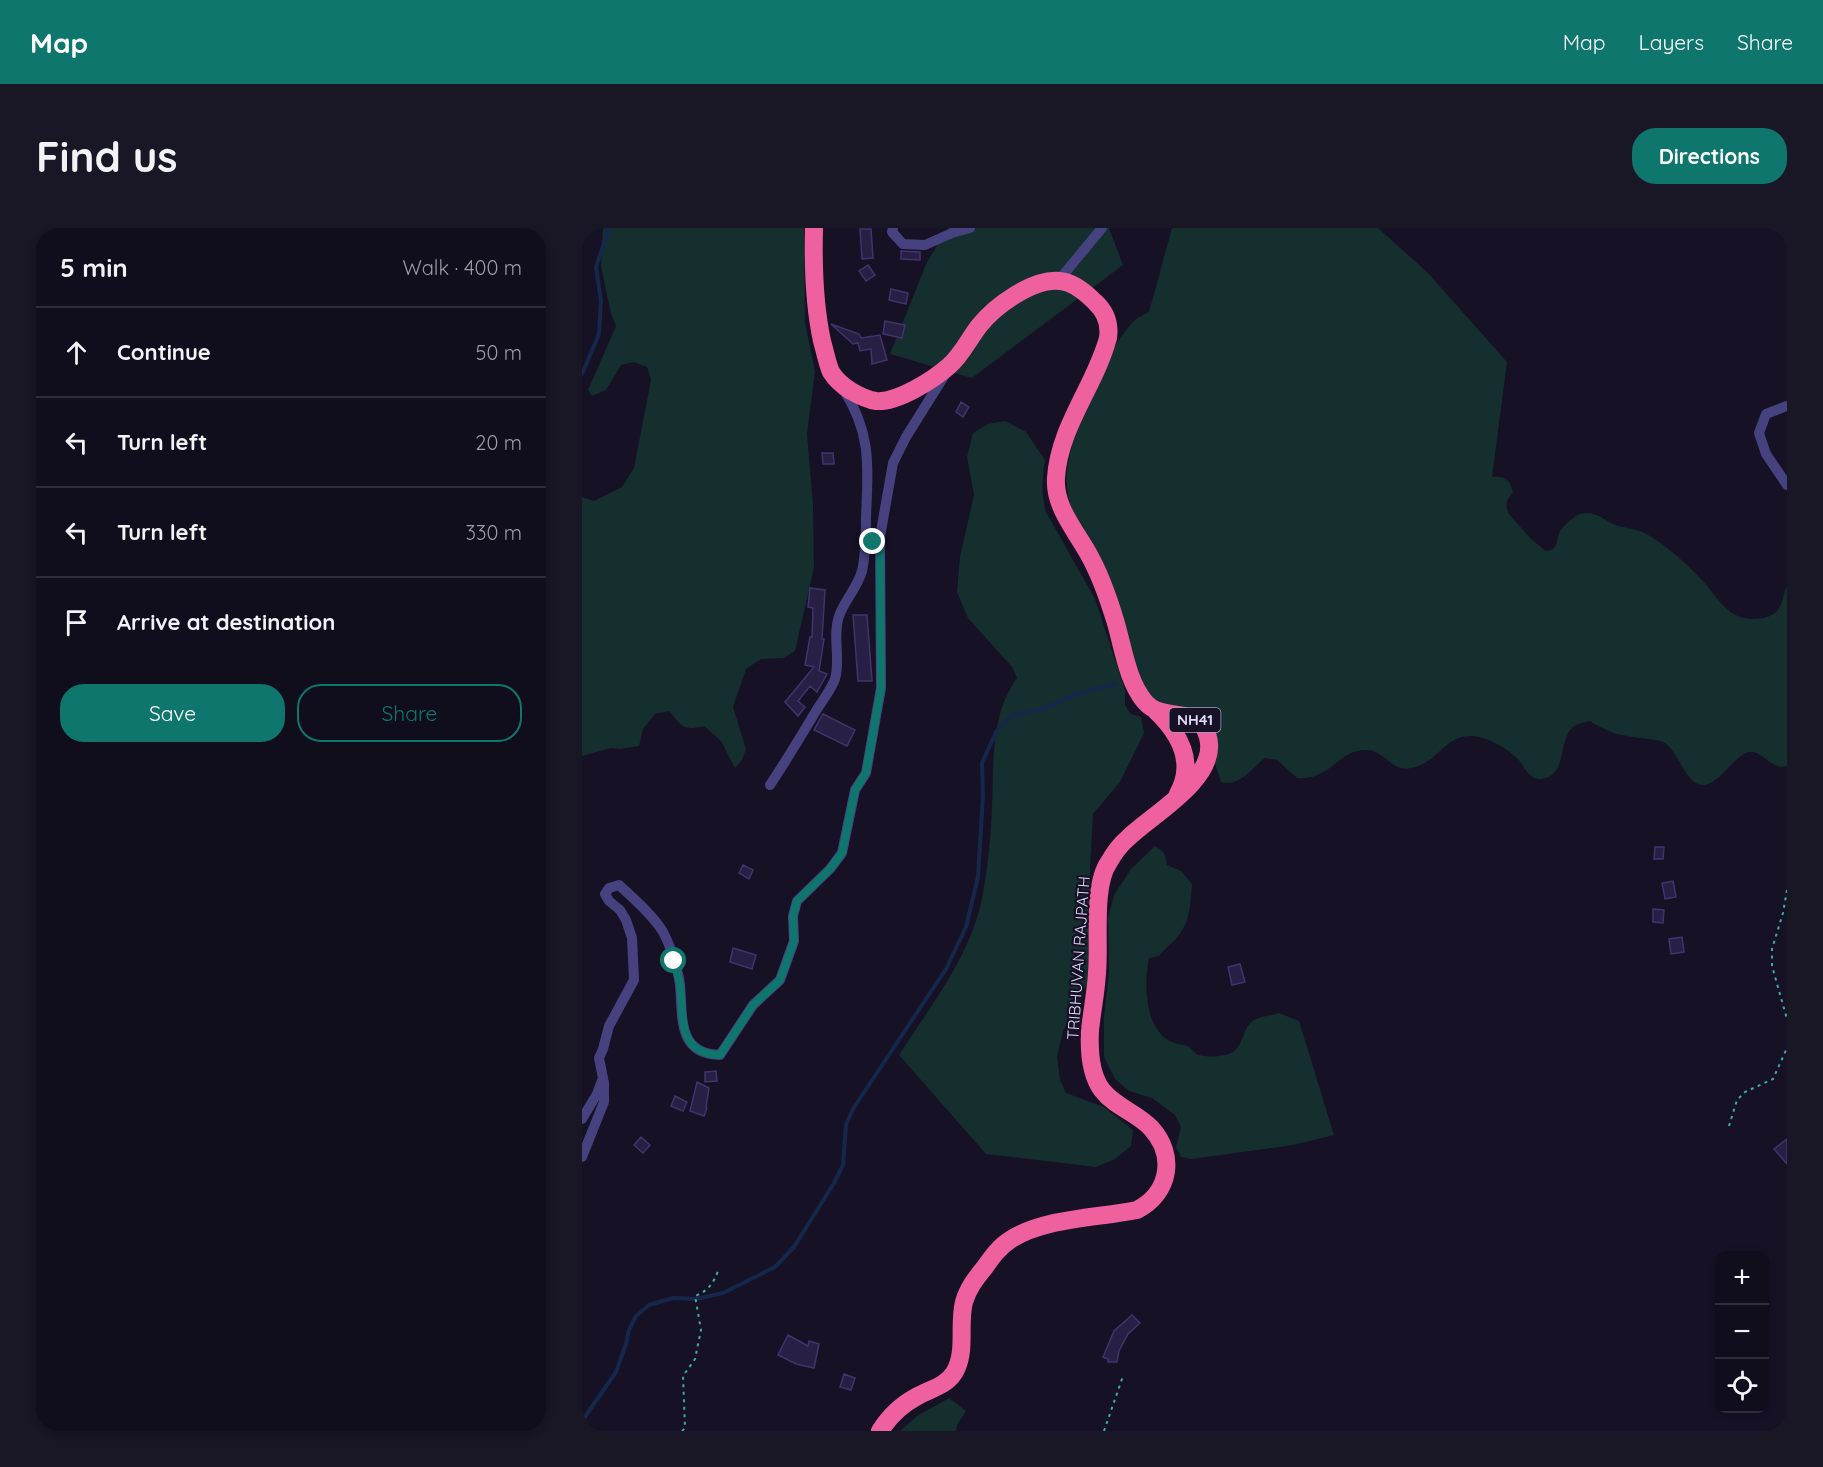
<!DOCTYPE html>
<html lang="en">
<head>
<meta charset="utf-8">
<style>
	body { margin:0; font-family:Quicksand,sans-serif; background:#191625; color:#f1f3f6 }
	.controls { position:absolute; right:18px; bottom:18px; display:grid; overflow:hidden; border-radius:12px; box-shadow:0 3px 9px #0003 }
	.controls button { width:54px; height:54px; display:grid; place-items:center; padding:0; border:0; border-bottom:2px solid #302d3b; background:#100d1c; color:#f1f3f6; font:30px sans-serif }
	.stop { position:absolute; width:18px; height:18px; margin:-14px; border:4px solid #0f766e; border-radius:50%; background:#fff }
	.stop.end { background:#0f766e; border-color:#fff; box-shadow:0 2px 6px #0008 }
	.list { margin:0; padding:0; list-style:none }
	h2 { display:flex; justify-content:space-between; align-items:center; height:78px; margin:0; padding:0 24px; font-size:26px }
	h2 small { font-size:20px; font-weight:400; color:#9c9ca3 }
	.list li { display:grid; grid-template-columns:39px 1fr auto; gap:18px; align-items:center; box-sizing:border-box; height:90px; padding:0 24px; border-top:2px solid #302d3b }
	.list b { display:block; font-size:22px; white-space:nowrap }
	.list em { font-size:20px; font-style:normal; color:#9c9ca3 }
	.actions { display:flex; gap:12px; padding:18px 24px }
	.actions a { flex:1; padding:14px 0; border:2px solid #0f766e; border-radius:24px; text-align:center; font-size:21px; color:#0f766e }
	.actions .main { background:#0f766e; color:#fff }
	.icon { flex:none; width:33px; height:33px; fill:none; stroke:currentColor; stroke-width:2; stroke-linecap:round; stroke-linejoin:round }
	.map { position:relative; flex:none; width:1205px; height:1203px; overflow:hidden; border-radius:24px }
	header { display:flex; align-items:center; gap:36px; box-sizing:border-box; height:84px; padding:0 30px; background:#0f766e; color:#fff }
	header strong { font-size:28px }
	nav { display:flex; gap:33px; margin-inline-start:auto; font-size:21px }
	.intro { display:flex; align-items:center; justify-content:space-between; box-sizing:border-box; height:144px; padding:0 36px }
	h1 { margin:0; font-size:42px }
	.button { padding:15px 27px; border-radius:24px; background:#0f766e; color:#fff; font-size:21px; font-weight:700 }
	main { display:flex; gap:36px; padding:0 36px }
	aside { flex:1; background:#100d1c; border-radius:24px; box-shadow:0 3px 9px #0003 }
	.map>svg:first-child { display:block }
	.green { fill:#152e2e }
	.lines { fill:none; stroke-linecap:round; stroke-linejoin:round }
	.stream { stroke:#15284b; stroke-width:4 }
	.building { fill:#281f44; stroke:#41346d; stroke-width:1.5 }
	.path { stroke:#3cacaa; stroke-width:2; stroke-dasharray:3 4.5; stroke-linecap:butt }
	.street { stroke:#46417f; stroke-width:10 }
	.highway { stroke:#ef609f; stroke-width:18 }
	.route { stroke:#0f766e; stroke-width:8 }
	.labels { text-anchor:middle; stroke-width:4.5; stroke-linejoin:round; paint-order:stroke }
	.shield { fill:#161125; stroke:#a29dbb; stroke-width:1.5 }
	.shield-label { font-size:15px; font-weight:bold; fill:#ded9fb }
	.street-label { font-size:16px; fill:#ded9fb; stroke:#161125 }
</style>
</head>
<body>
<header>
<strong>Map</strong>
<nav><a>Map</a><a>Layers</a><a>Share</a></nav>
</header>
<div class="intro"><h1>Find us</h1><a class="button">Directions</a></div>
<main>
<aside>
<h2>5 min<small>Walk · 400 m</small></h2>
<ul class="list">
<li><svg class="icon" aria-label="ahead" viewBox="0 0 24 24"><path d="M12 20V5M6 11l6-6 6 6"/></svg><div><b>Continue</b></div><em>50 m</em></li>
<li><svg class="icon" aria-label="left" viewBox="0 0 24 24"><path d="M17 20v-9H6M10 6l-5 5 5 5"/></svg><div><b>Turn left</b></div><em>20 m</em></li>
<li><svg class="icon" aria-label="left" viewBox="0 0 24 24"><path d="M17 20v-9H6M10 6l-5 5 5 5"/></svg><div><b>Turn left</b></div><em>330 m</em></li>
<li><svg class="icon" aria-label="arrive" viewBox="0 0 24 24"><path d="M6 21V4h12l-3 4 3 4H6"/></svg><div><b>Arrive at destination</b></div></li>
</ul>
<div class="actions"><a class="main">Save</a><a>Share</a></div>
</aside>
<div class="map">
<svg width="1205" height="1203" viewBox="0 0 1205 1203">
	<rect width="100%" height="100%" fill="#161125"/>
	<path class="green" d="M21,0h201l1,95 10,48 -8,63 6,72 1,62 -19,83 -11,7 -23,1 -15,10 -13,38 13,42 -4,11 -7,8 -14,-27 -17,-15c-20,5 -22,1 -35,-15l-14,3 -12,15 -4,17 -18,3 -10,-1 -29,8v-259l12,4 28,-14 12,-19 17,-88 -4,-13 -13,-5 -13,3 -15,25 -14,6 -4,-6 28,-64 -5,-12 -10,-48z
		M366,0h161l14,37 -151,113 -82,-24 37,-92z
		M590,0h206l50,45 79,89 -15,115c14,-1 17,2 21,15 -6,8 -9,12 -4,22l22,25 15,12c4,-1 6,-1 8,-3 4,-4 3,-12 6,-17 5,-7 17,-18 26,-18 13,0 19,8 29,12 9,3 18,3 27,7 20,9 46,33 61,49 10,11 20,29 35,35 11,5 31,4 39,-5 6,-6 6,-18 10,-25v180c-16,5 -23,-15 -37,-14 -15,1 -31,35 -49,33 -15,-2 -23,-33 -36,-42 -10,-5 -21,-4 -32,-6 -17,-2 -29,-7 -43,-16 -4,1 -10,2 -14,4 -18,9 -8,46 -30,53 -5,1 -9,2 -13,-1 -7,-4 -10,-12 -15,-18 -10,-10 -29,-21 -44,-23 -30,-2 -35,27 -63,32 -19,5 -27,-19 -45,-18 -29,0 -35,31 -69,28l-20,-18 -12,-2c-12,9 -26,30 -44,24l-7,-22 3,-14 -59,-42 -13,-15 -71,-173c-5,-15 -9,-29 -7,-45 5,-43 37,-118 67,-150 4,-4 10,-6 15,-9z
		M423,193l21,11 19,28c-3,19 -4,33 1,52l49,87 30,91v15l6,9 10,3 3,16 -24,49 -27,32 -3,53 1,92 -4,25 -24,47 -6,25 3,24 6,13 38,14 29,23 -2,16 -16,13 -19,8 -110,-13 -87,-99c32,-50 74,-102 84,-162 5,-28 8,-59 9,-87 2,-44 -2,-91 25,-128l-5,-11 -44,-49 -11,-26 3,-36 14,-61 -7,-38 6,-24 15,-9z
		M573,618c9,5 11,9 12,19l14,6 11,13c-1,17 -2,37 -13,51 -6,8 -14,13 -20,21l-10,2c-5,24 -5,67 19,82 8,5 15,4 21,7 3,2 5,5 7,7 8,4 29,3 37,-2 12,-8 9,-27 23,-33 7,-3 15,-3 23,-6l20,8 35,114 -41,10 -102,14 -10,-2 -5,-10 5,-20 -6,-12 -23,-17 -23,-7 -14,-12 -11,-22v-39l5,-47 -1,-53 6,-23 17,-26z
		M367,1170l17,13 -9,14 -1,6h-56l17,-15z"/>
	<g class="lines">
		<path class="stream" d="M0,146l17,-40 2,-33 -5,-34 13,-39
			M0,1193l34,-49 10,-28 3,-14 7,-14 13,-11 24,-7 23,1 27,-6 52,-26 19,-20 40,-64 9,-18 3,-40 7,-16 93,-140 20,-42 12,-50 5,-82 -1,-32 14,-31 9,-10 9,-7 30,-6 30,-14 42,-11"/>
	</g>
	<path class="building" d="M278,1h11l2,29 -11,1z
		M319,23l19,1v8l-19,-1z
		M286,37l7,10 -9,6 -7,-10z
		M309,61l17,4 -2,11 -17,-4z
		M303,93l20,4 -3,13 -19,-4z
		M249,96l28,10 2,4 19,-3 7,25 -15,4 -1,-15 -11,2 -2,-8 -5,1z
		M379,174l8,5 -6,10 -7,-5z
		M240,225h11l1,11h-11z
		M228,360l15,2 -3,49h2l-5,32 8,3 -10,18 -7,-6 -12,15 7,6 -7,9 -13,-14 29,-35 -9,-2 5,-28h2l1,-29 -5,-1z
		M271,387h14l5,66h-14z
		M241,486l32,16 -8,16 -33,-16z
		M1073,619h9l-1,12h-9z
		M161,637l10,5 -4,9 -10,-6z
		M1091,653l3,16 -11,2 -3,-16z
		M1071,681l11,1 -1,13 -10,-1z
		M1100,709l2,15 -13,2 -2,-15z
		M151,720l23,7 -4,14 -22,-7z
		M658,736l5,18 -13,3 -4,-18z
		M134,843l1,10 -12,1v-10z
		M115,854l12,6 -3,19 1,1 -3,8 -14,-5z
		M93,868l12,6 -4,9 -12,-5z
		M59,909l9,8 -7,8 -9,-8z
		M1205,911v25l-13,-15z
		M550,1087l8,8 -12,11 -9,17 -2,11h-9v-3l-5,-2 11,-26z
		M206,1107l20,11 1,-5 10,3 -5,24 -18,-4 -18,-9z
		M262,1146l11,4 -4,12 -11,-3z"/>
	<g class="lines">
		<path class="path" d="M1205,662l-4,23 -11,36v17l15,53
			M1147,898l8,-26 8,-8 28,-13 14,-31
			M100,1203l3,-3 -2,-52 12,-17 6,-29 -6,-34c13,-5 18,-12 23,-25
			M522,1203l19,-55"/>
		<path class="street" d="M311,0l-1,4 11,12 22,1 27,-12 18,-5
			M477,52l43,-52
			M1205,178l-21,8 -7,19 7,21 21,31
			M188,557c16,-24 31,-49 46,-74 6,-10 15,-21 19,-32 6,-21 -3,-43 4,-63 6,-16 18,-28 23,-45 4,-18 4,-36 4,-54 2,-50 6,-84 -23,-128
			M0,891l15,-25 6,-16 -4,-20 4,-9 6,-23 25,-46 -2,-42 -6,-18 -6,-10 -11,-9 -4,-7 4,-6 10,-3c14,13 35,31 44,47 8,15 15,37 17,53 3,32 -3,69 40,70l33,-50 27,-25 14,-39 -1,-25 4,-15 33,-32 12,-16 13,-63 11,-17 15,-85 -1,-151 13,-74 13,-26 40,-64
			M0,929l22,-55v-20"/>
		<path class="highway" d="M232,0c-1,38 0,76 8,113 3,10 5,22 9,31 5,8 12,14 20,19 7,4 17,9 25,10 21,2 57,-21 73,-35 12,-10 20,-27 30,-40 16,-20 54,-48 81,-45 13,1 26,12 35,21 11,10 15,22 13,36 -13,48 -49,89 -52,140 -2,28 19,52 32,75 12,21 20,44 27,67 8,26 12,61 30,82 20,23 59,0 64,41 4,38 -56,71 -81,95 -7,6 -14,15 -19,24 -17,24 -9,81 -12,111 -1,19 -5,38 -7,57 -1,19 0,44 12,60 13,17 35,23 49,38 25,27 19,65 -14,82 -39,8 -94,8 -127,30 -11,7 -18,17 -25,27 -9,11 -17,21 -21,35 -6,23 3,50 -10,71 -9,14 -25,16 -38,24 -15,8 -27,20 -36,34
			M574,483c23,22 40,51 22,83"/>
	</g>
	<g class="lines">
		<path class="route" d="M92,733c2,7 4,15 6,23 4,31 -4,70 40,71l33,-50 27,-25 14,-39 -1,-25 4,-15 33,-32 12,-16 13,-63 11,-17 15,-85 -1,-151 -7,5"/>
	</g>
	<g class="labels">
		<rect class="shield" x="587.5" y="480" width="51" height="24" rx="4.5"/>
		<g class="shield-label">
			<text x="613" y="497">NH41</text>
		</g>
		<g class="street-label">
			<text transform="translate(496 730) rotate(-86)" y="6">TRIBHUVAN RAJPATH</text>
		</g>
	</g>
</svg>
<div class="controls">
<button>+</button>
<button>−</button>
<button><svg class="icon" aria-label="locate" viewBox="0 0 24 24"><circle cx="12" cy="12" r="6"/><path d="M12 2v4M12 18v4M2 12h4M18 12h4"/></svg></button>
</div>
<div class="stop" style="left:92px;top:733px"></div>
<div class="stop end" style="left:291px;top:314px"></div>
</div>
</main>
</body>
</html>
